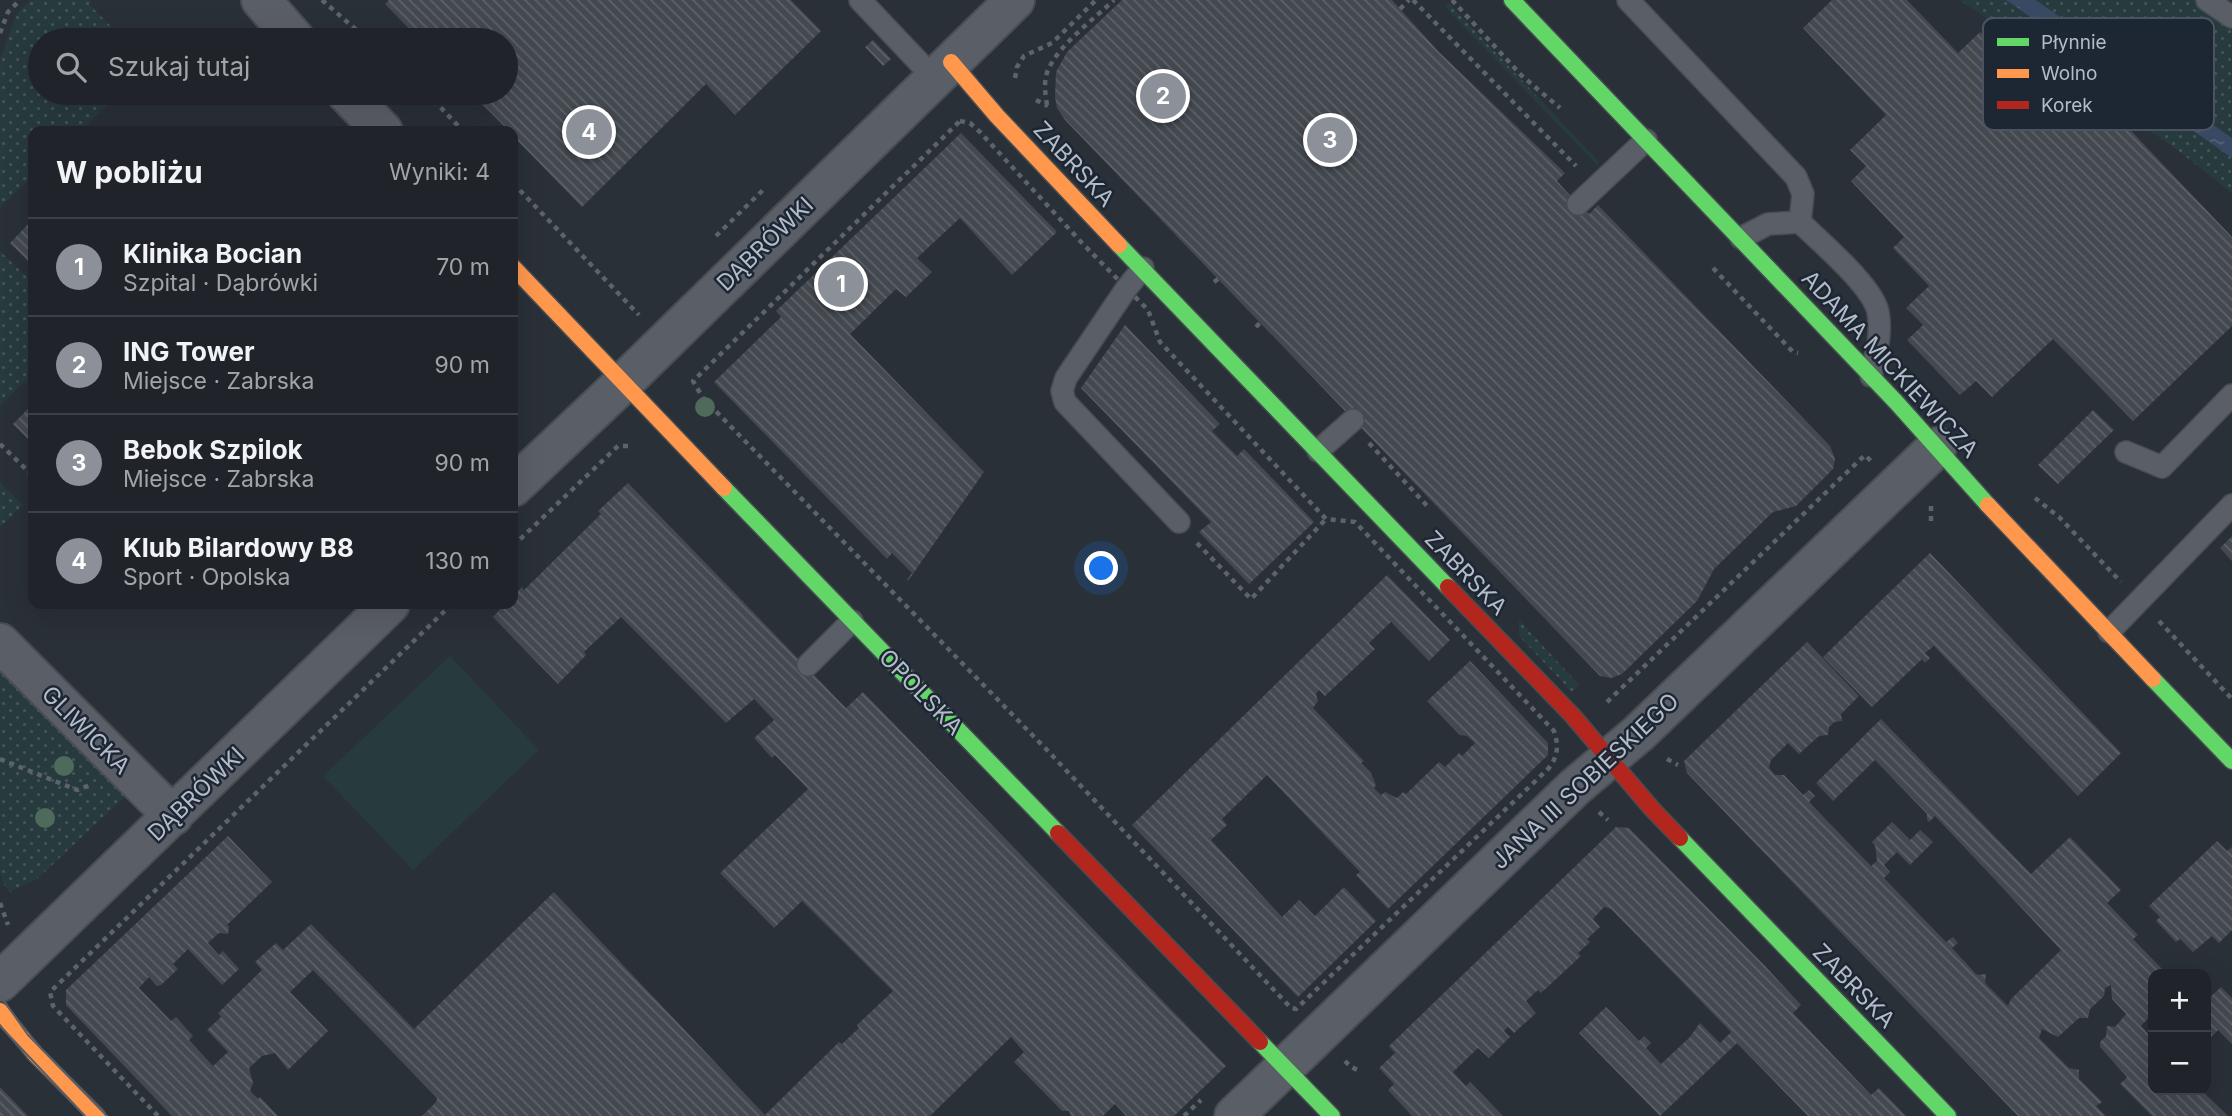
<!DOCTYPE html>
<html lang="pl">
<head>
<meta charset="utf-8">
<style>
	body { margin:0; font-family:Inter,sans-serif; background:#2d3036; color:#f1f3f6 }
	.controls { position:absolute; right:21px; bottom:21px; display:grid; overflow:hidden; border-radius:14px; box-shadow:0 7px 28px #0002 }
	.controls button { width:63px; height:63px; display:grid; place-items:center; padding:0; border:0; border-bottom:2px solid #3d4147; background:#20242a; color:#f1f3f6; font:35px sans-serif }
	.you { position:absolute; left:1102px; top:569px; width:24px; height:24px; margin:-18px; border:5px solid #fff; border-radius:50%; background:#1a73e8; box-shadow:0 0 0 10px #1a73e833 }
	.badge { display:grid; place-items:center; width:46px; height:46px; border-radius:50%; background:#8c9099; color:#fff; font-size:23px; font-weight:700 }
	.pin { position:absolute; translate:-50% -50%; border:4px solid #fff; box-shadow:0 2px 7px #0006 }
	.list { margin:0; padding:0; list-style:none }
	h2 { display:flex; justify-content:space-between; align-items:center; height:91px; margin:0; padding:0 28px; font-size:30px }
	h2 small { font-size:23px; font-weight:400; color:#a2a4a8 }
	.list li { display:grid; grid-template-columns:46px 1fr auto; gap:21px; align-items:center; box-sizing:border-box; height:98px; padding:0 28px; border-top:2px solid #3d4147 }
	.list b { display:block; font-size:26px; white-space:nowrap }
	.list p { margin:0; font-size:23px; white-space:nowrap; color:#a2a4a8 }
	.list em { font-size:23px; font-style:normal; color:#a2a4a8 }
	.icon { flex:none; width:38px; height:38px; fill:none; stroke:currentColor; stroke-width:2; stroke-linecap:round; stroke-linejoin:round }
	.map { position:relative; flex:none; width:2232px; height:1116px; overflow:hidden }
	.search { position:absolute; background:#20242a; box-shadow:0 7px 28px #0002; left:28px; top:28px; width:490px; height:77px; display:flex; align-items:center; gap:18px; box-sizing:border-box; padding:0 24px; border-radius:38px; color:#a2a4a8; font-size:26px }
	.panel { position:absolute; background:#20242a; box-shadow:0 7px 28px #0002; left:28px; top:126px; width:490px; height:483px; border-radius:14px }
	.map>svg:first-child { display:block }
	.grass { fill:url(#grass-dots) }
	.pitch { fill:#273a3e }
	.water { fill:url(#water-ripples) }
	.building { fill:url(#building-back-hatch) }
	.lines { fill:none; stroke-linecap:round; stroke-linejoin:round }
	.lane-casing { stroke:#484c53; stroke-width:24 }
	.street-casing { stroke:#484c53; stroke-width:42 }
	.fast-casing { stroke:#484c53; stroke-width:19 }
	.slow-casing { stroke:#484c53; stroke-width:19 }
	.jam-casing { stroke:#484c53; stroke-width:19 }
	.path { stroke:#5d636a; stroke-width:4.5; stroke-dasharray:5 5; stroke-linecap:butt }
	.lane { stroke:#5a5e66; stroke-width:21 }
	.street { stroke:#5a5e66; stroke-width:38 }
	.fast { stroke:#63d668; stroke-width:16 }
	.slow { stroke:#ff974d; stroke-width:16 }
	.jam { stroke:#b3261e; stroke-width:16 }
	.tram { stroke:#595d64; stroke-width:2 }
	.tree { fill:#4e6a5a }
	.labels { text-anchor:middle; stroke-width:5; stroke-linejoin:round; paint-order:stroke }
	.street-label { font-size:23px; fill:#b4bcc9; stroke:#1d2633 }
	.key { fill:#1d2633; stroke:#4a5360; stroke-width:2 }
	.key-label { font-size:19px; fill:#b4bcc9 }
</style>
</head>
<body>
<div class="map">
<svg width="2232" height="1116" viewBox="0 0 2232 1116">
	<defs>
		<pattern id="grass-dots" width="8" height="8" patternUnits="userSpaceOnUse" patternTransform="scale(1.75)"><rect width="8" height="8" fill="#273a3e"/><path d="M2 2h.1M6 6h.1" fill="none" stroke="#445559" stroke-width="1.8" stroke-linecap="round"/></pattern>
		<pattern id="water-ripples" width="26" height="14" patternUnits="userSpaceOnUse" patternTransform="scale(1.75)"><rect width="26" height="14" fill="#384963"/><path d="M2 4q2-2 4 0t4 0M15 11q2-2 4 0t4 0" fill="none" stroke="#526178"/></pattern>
		<pattern id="building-back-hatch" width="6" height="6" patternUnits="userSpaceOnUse" patternTransform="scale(1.75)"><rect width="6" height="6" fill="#444950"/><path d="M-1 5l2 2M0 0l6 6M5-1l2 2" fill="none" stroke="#5d6168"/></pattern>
	</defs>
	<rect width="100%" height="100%" fill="#2a3038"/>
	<path class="grass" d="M31,0h61l-3,4 35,36h-84v53h80l-40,38h-47v45l-33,31v-147l17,-47z
		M1960,0h46l226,158v35l-56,-44z
		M2036,0h196v138z
		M1449,3l149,158v5l-153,-159z
		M0,251l33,32v91l-33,31z
		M0,482l23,23 -23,22z
		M1519,620l60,65 -7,7 -53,-56z
		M0,669l127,126 -90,84 -27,13 -6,-7 -4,-13z"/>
	<path class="pitch" d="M450,656l89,94 -126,120 -90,-94z"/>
	<path class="water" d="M2006,0h30l196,138v20z"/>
	<path class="building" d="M389,0h402l30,31 -86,84 -29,-31 -124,123 -69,-71v-5h-4l-38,-38h35v-53h-86l-35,-36z
		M1122,0h270l46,51 127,122 -8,8 21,23 11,10 9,-9 2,2 230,239 5,13 -2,10 -37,37 -23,6 -59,57 -17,32 -75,73 -11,4 -11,-2 -535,-556 -8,-12 -2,-11 1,-25 11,-20z
		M1832,0h75l51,53 22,-21 27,28 14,-12 26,28 6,-6 26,27 6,-5 27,27 4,-4 116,122v89l-99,95 -80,-82 -61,58 -16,-16 -16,14 -53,-55 16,-15 -17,-17 23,-22 -36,-38 11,-11 -53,-56 15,-15 -16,-16 36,-35 -83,-87z
		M873,40l18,19 -8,7 -18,-19z
		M961,133l96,99 -45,43 -52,-57 -43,40 15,14 -26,25 -10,-8 -46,45 134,138 -76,109 -1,-2 5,-6 -20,-20 -5,6 -173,-177 67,-65 -5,-6z
		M33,219v47l-23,-23z
		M1125,325l95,99 -8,7 25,25 7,-7 70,73 -65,62 -50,-52 12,-10 -130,-134z
		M33,404v40l-20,-20z
		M2093,410l21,20 -56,54 -20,-19z
		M628,483l218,225 17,-16 363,374 -52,50h-48l-11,-12 -12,12h-32l-2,-5h-7l-48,-49 10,-10 -13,-15 -81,79h-508l14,-14 1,-4 -124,-128 -23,22 38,39 -40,39 -13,-17 -13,3 -13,12 4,15 -3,8 8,8 2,-2 18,19h-106l-106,-111v-15l162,-154 44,46 -45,43 2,2 -1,7 -9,-1 -11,10 11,12 4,-4 16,18 -17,16 -34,-36 -15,15 5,5 -17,16 -4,1 -8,-9 -10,11 32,33 5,-4 17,19 -4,4 24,26 15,-14 -21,-22 14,-13 -3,-4 44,-43 -7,-8 21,-19 7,7 28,-26 103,105 140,-137 211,223 74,-73 3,2 17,-16 -2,-3 36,-34 -91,-90 -28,27 -54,-55 88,-84 -33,-34 -3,3 -18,-20 20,-18 -20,-21 -28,24 -105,-106 -37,35 2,3 -28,29 -65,-67 12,-13h8v-8l9,-9 2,3 77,-76 -3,-3z
		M2232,536v25l-12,-13z
		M1930,553l191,200 -43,43 -144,-150 -9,7 5,5 -5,5 -3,-4 -50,48 -49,-50z
		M1387,575l63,65 -21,21 -38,-39 -22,21 6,6 -50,47 -6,-6 -3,4 2,7 -5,7 51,53 -3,2 10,10 5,12 -2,3 7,7 4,-3 12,6 6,-6 3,2 33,-32 6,5 14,-14 3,3 13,-13 -8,-7 -7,-1 -33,-34 43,-40 78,82v12l-160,154 -32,-34 4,-3 -93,-97 -45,44 5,6 -16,15 71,77 17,-17 16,16 29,-29 32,34 -78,76 -166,-172z
		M1807,642l52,54 -18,18 1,7 -8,1 -5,5 -1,8 -9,1 -20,18 -11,-11 -17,17 -2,8 6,7h9l19,20 6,-5 6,6 -6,6 62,64 6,-5 -2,-16 -3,-3 20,-20 18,18 10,-10 13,12 -23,23 -13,-13 -13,13 6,7 -6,6 62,64 7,-5 5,6 -6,5 25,27 9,-1 -1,9 23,23 3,-7 50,-49 -126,-134 -6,6 -2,-2v-6l-52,-54 -42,41 -17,-18 65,-64 150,155 39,-37 51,53 -14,13 31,32 -5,4 34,35h-14v39l-12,13 12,13v51h48l27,26h-76l-32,-32 7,-7 -27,-30v-5l6,-6 1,-10 8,1 11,-13 -14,-15 -1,-14 -6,3 -1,8 -14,13 -2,9h-9l-21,19 -16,-8 -3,9 30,30 10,2v9l23,23 -6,4 10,10h-88l-331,-343 -3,-12z
		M1616,827l13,1 135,137 37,40 -8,8 78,82 8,-7 27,28h-98l-71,-73 -77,73 -81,-83 27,-26 33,34 5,-5 7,7 -5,5 15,16 28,-26 11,-15 20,20 11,-11 -120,-123 -7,-2 -11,12 7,8 -13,12 3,3 -12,11 3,3 -40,37 -3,-3 -12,11 10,12 -22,20 -6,-6 -4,4 6,6 -21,21 -11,-10 -25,24 13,14 4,-4 33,34h-91l-24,-26 6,-6 -15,-16 16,-15 -6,-7z
		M2217,841l10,10 5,-4v83l-13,13 -7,-7 -19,16 -13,-13 -4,3 -20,-21 4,-4 -11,-11z
		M2221,987l11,11v46l-14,-14 -12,12v-41z
		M0,1087l28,29h-28z"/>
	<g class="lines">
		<g class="lane-casing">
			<path id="lane" d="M860,0l74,78
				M1628,0l168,177 7,17 -3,28
				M2207,0l25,17
				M1578,204l68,-64
				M1741,238l27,-14 32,-2c20,20 73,64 78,90 4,22 -2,42 -7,64
				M1143,268l-17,21 -60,89 -4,13 3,11 114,120
				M1318,451l35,-31
				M2126,452l36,15 70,-72
				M2109,632l123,-127
				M808,665l44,-44"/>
		</g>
		<g class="street-casing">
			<path id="street" d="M261,0l35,40
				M346,93l37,38
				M513,487l110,-104 392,-383
				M0,643l173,173
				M0,982l390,-378
				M1234,1116l341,-329 64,-54 298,-286"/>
		</g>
		<g class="fast-casing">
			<path id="fast" d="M1512,0l384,402 92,103
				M1119,245l329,342
				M724,488l334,345
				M2153,679l79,82
				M1680,838l268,278
				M1260,1042l72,74"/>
		</g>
		<g class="slow-casing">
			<path id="slow" d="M951,62l46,54 122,129
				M513,267l211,221
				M1988,505l165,174
				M0,1011l35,43 62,62"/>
		</g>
		<g class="jam-casing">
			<path id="jam" d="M1448,587l124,128 81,95 27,28
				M1058,833l202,209"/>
		</g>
		<path class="path" d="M322,0l46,40
			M1413,0l163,166
			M1452,0l70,76 38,32
			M1400,9l9,-9
			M0,33l8,-21 12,-12
			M1015,78l2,-11 7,-11 28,-13 44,-43
			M427,93l36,38
			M1036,100l12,6
			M1047,105c-2,-12 -4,-26 2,-37 12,-25 45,-49 65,-68
			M960,121l10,2 10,9 102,111 66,67 12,32 166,177 29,3 199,209c5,15 4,26 -6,38l-252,240 -5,-1 -245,-259 -343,-351 -10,-17z
			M513,183l126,132
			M716,236l49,-48
			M1713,268l80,84 5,1
			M1214,282l4,-3
			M1256,327l4,-4
			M1369,443l60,65
			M0,444l33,32
			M2035,498l24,19 62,65
			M1931,506v17
			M1197,543l54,56 75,-80
			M513,546l105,-100h11
			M2159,621l73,78
			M1607,702l258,-247 6,6
			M0,759l77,31 13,-5
			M1667,759l11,6
			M1599,812l9,8
			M0,903l8,22
			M1345,1061l6,6 7,3
			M158,1116l-105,-110 -3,-14 402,-388
			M1184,1116l17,-16"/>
		<use href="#lane" class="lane"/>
		<use href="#street" class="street"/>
		<use href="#fast" class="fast"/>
		<use href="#slow" class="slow"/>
		<use href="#jam" class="jam"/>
		<path class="tram" d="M0,995l28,40 79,81
			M0,1026l85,90"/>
	</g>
	<g class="tree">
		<circle cx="705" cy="407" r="10"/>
		<circle cx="64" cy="766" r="10"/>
		<circle cx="45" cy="818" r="10"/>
	</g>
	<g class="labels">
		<g class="street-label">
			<text transform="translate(1074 164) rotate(47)" y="8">ZABRSKA</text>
			<text transform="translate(765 244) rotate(-44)" y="8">DĄBRÓWKI</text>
			<text transform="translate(1890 364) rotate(47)" y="8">ADAMA MICKIEWICZA</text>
			<text transform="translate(1466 573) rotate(46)" y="8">ZABRSKA</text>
			<text transform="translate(921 692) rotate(46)" y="8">OPOLSKA</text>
			<text transform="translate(86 730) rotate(45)" y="8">GLIWICKA</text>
			<text transform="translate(1585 781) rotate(-43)" y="8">JANA III SOBIESKIEGO</text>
			<text transform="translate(196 794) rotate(-44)" y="8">DĄBRÓWKI</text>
			<text transform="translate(1854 986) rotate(46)" y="8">ZABRSKA</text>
		</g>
	</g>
	<rect x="1983" y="18" width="231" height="112" rx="10" class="key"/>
	<rect x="1997" y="38" width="32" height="8" fill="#63d668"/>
	<rect x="1997" y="69" width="32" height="9" fill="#ff974d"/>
	<rect x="1997" y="101" width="32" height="8" fill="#b3261e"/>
	<g class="key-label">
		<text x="2041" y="49">Płynnie</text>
		<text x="2041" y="80">Wolno</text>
		<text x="2041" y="112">Korek</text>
	</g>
</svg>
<div class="controls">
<button>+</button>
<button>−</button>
</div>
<div class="you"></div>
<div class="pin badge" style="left:841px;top:284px">1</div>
<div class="pin badge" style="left:1163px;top:96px">2</div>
<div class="pin badge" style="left:1330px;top:140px">3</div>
<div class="pin badge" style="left:589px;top:132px">4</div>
<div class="search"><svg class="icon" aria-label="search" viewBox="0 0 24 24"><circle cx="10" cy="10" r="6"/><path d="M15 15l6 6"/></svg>Szukaj tutaj</div>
<section class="panel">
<h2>W pobliżu<small>Wyniki: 4</small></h2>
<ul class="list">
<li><span class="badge">1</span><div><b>Klinika Bocian</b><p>Szpital · Dąbrówki</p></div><em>70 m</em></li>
<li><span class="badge">2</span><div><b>ING Tower</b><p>Miejsce · Zabrska</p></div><em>90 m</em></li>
<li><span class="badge">3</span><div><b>Bebok Szpilok</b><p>Miejsce · Zabrska</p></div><em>90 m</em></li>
<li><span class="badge">4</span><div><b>Klub Bilardowy B8</b><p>Sport · Opolska</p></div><em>130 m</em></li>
</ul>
</section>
</div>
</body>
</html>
